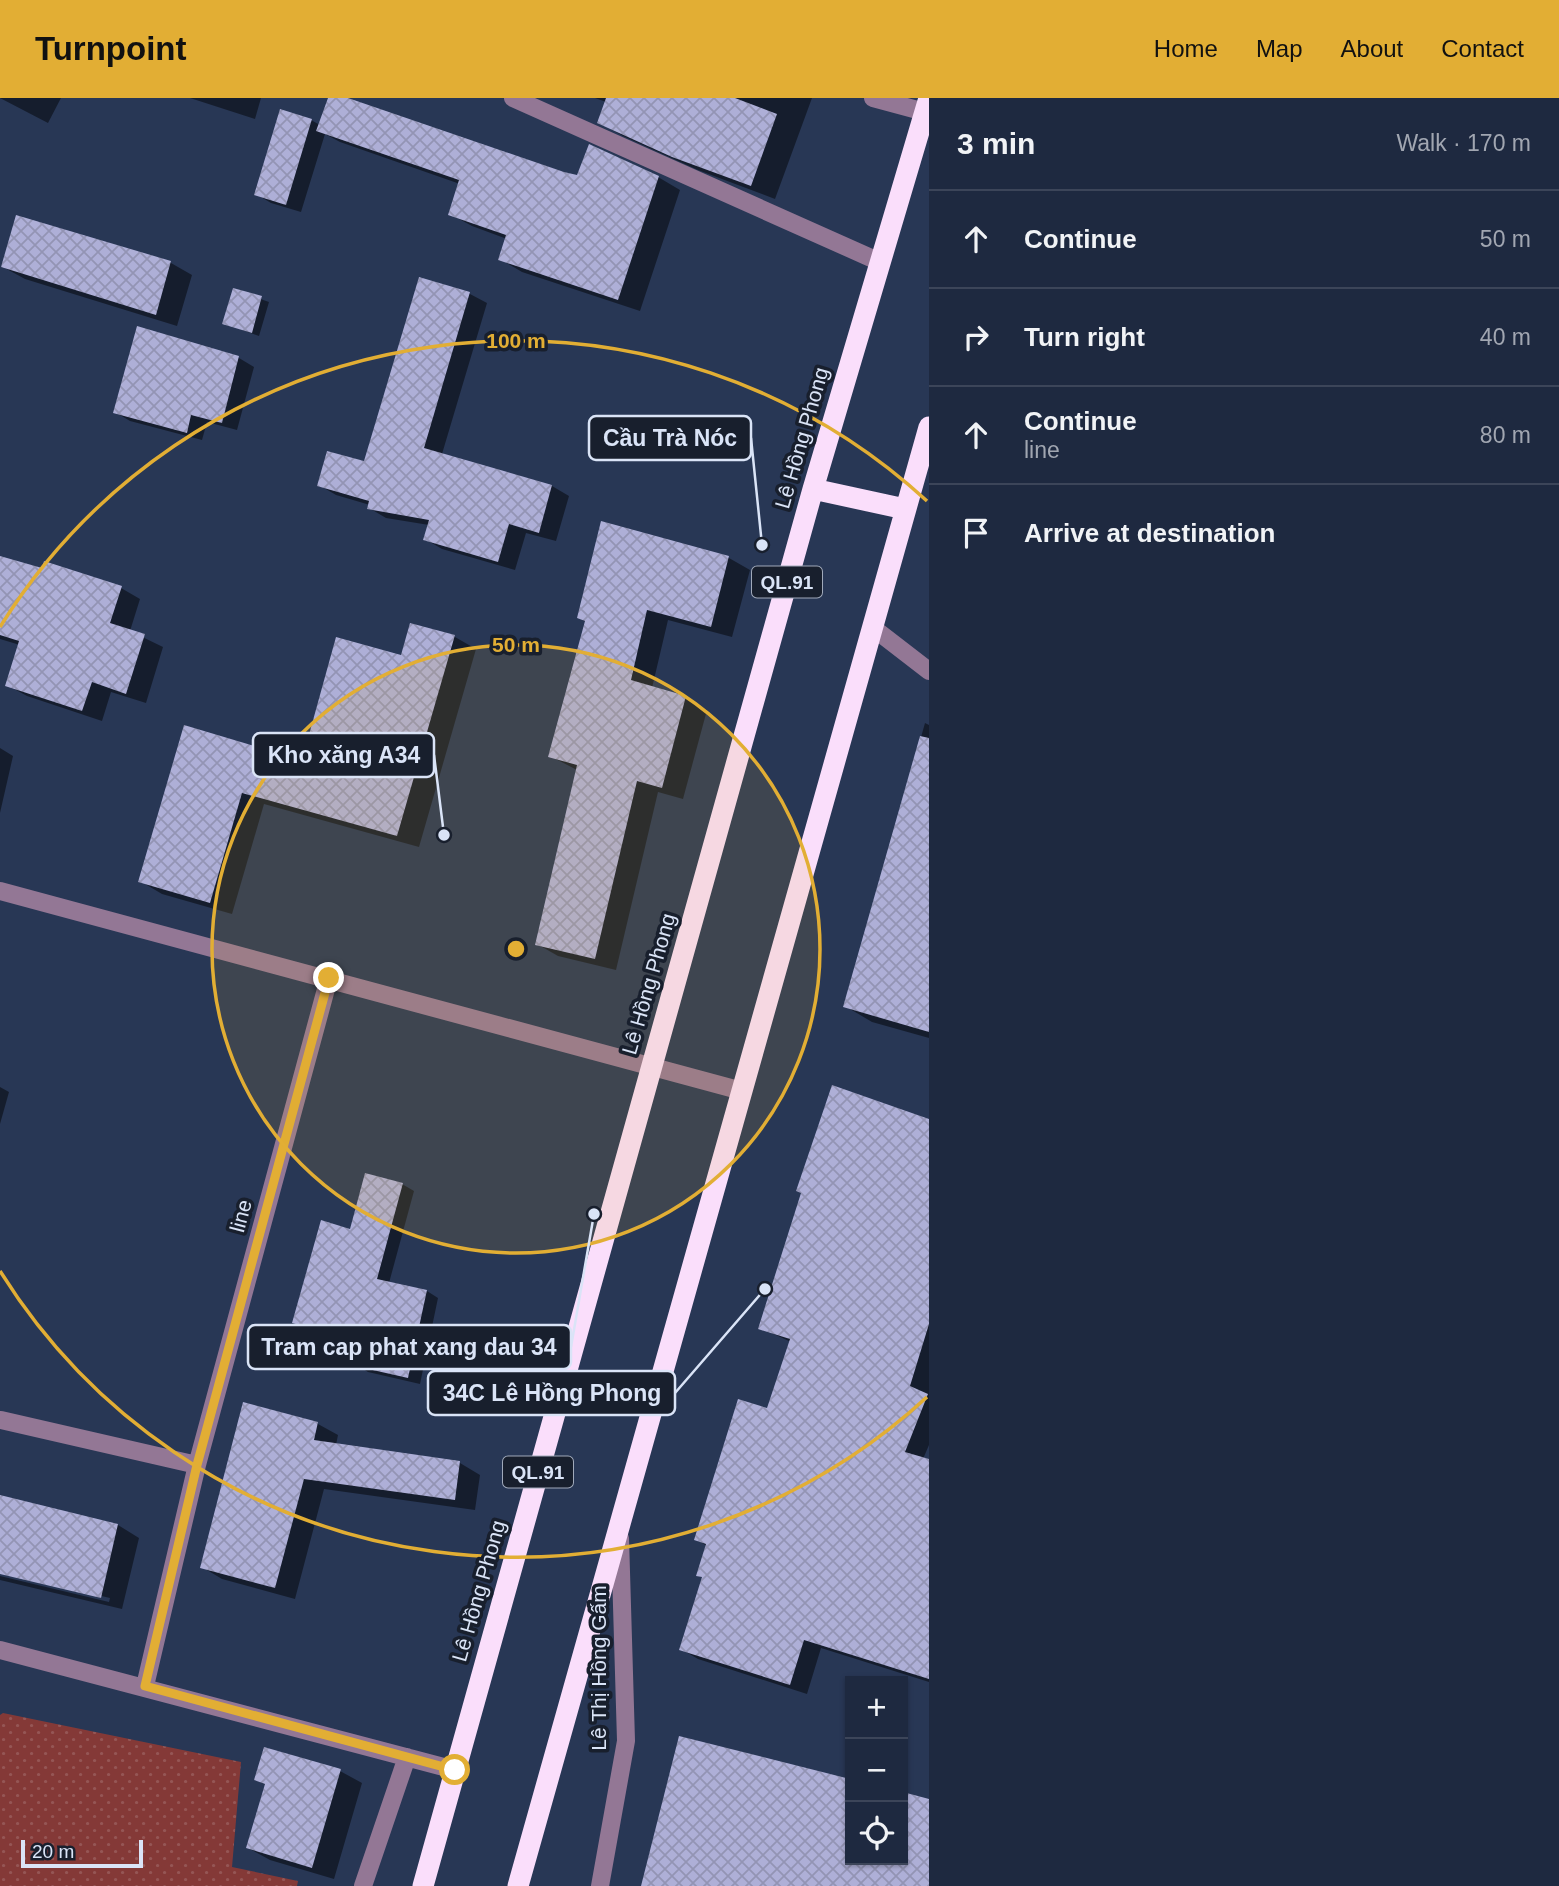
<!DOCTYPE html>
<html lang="en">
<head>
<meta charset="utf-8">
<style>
	body { margin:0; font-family:Arial,sans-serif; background:#2b354b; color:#f1f3f6 }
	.controls { position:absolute; right:21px; bottom:21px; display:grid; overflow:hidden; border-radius:0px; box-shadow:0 2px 5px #0004 }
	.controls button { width:63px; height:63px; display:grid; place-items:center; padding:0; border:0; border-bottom:2px solid #3c4559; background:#1e2940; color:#f1f3f6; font:35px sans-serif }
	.scale { position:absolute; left:21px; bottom:18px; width:122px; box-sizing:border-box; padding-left:7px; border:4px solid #dae4f7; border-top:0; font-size:19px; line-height:24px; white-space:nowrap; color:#dae4f7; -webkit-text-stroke:5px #181f2d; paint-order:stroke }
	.stop { position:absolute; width:21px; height:21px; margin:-16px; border:5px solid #e2ae34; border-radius:50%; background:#fff }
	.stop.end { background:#e2ae34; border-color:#fff; box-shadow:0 2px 7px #0008 }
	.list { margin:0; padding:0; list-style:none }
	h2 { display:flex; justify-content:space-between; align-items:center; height:91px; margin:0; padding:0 28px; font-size:30px }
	h2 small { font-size:23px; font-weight:400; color:#a1a6b1 }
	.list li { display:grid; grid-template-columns:46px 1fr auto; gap:21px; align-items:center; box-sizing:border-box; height:98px; padding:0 28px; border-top:2px solid #3c4559 }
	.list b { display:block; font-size:26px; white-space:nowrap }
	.list p { margin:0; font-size:23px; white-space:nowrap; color:#a1a6b1 }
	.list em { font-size:23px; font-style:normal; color:#a1a6b1 }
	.icon { flex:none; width:38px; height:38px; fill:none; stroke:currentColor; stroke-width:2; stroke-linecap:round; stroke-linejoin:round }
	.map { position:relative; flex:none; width:929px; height:1788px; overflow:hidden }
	header { display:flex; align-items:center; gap:42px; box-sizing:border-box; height:98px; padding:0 35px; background:#e2ae34; color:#111 }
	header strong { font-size:33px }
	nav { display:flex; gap:38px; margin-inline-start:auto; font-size:24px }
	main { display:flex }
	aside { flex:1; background:#1e2940 }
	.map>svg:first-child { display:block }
	.grass { fill:url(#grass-dots) }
	.shadow { fill:#0007 }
	.building { fill:url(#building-cross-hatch) }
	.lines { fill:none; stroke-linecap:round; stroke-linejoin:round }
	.minor { stroke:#937795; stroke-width:18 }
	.highway { stroke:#fadefb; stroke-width:21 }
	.route { stroke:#e2ae34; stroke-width:9 }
	.ring { fill:none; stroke:#e2ae34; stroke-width:3.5 }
	.labels { text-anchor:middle; stroke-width:7; stroke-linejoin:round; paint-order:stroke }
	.shield { fill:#181f2d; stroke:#a0a9ba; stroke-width:2 }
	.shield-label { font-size:19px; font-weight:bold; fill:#dae4f7 }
	.street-label { font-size:21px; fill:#dae4f7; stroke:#181f2d }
	.centre { fill:#e2ae34; stroke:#181f2d; stroke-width:3.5 }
	.ring-label { font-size:21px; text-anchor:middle; font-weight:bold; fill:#e2ae34; stroke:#181f2d; stroke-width:7; stroke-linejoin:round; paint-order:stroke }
	.leader { fill:none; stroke:#dae4f7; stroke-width:2.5 }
	.callout-dot { fill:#dae4f7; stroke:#181f2d; stroke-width:2.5 }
	.callout { fill:#181f2d; stroke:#dae4f7; stroke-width:2.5 }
	.callout-label { font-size:23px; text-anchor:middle; font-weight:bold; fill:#dae4f7 }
</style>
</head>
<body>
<header>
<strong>Turnpoint</strong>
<nav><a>Home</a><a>Map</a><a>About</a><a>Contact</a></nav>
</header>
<main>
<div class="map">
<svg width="929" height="1788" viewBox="0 0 929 1788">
	<defs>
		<pattern id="grass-dots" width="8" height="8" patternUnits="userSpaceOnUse" patternTransform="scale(1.75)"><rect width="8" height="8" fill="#843937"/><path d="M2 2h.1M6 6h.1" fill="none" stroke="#955655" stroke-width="1.8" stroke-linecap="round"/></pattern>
		<pattern id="building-cross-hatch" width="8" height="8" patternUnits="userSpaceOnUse" patternTransform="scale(1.75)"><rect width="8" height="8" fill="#aeafd7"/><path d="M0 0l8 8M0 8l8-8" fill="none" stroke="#9394b4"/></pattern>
	</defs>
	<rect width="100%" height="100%" fill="#283755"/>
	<path class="grass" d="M3,1615l238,49 -9,105 66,14 -1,5h-297v-171z"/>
	<path class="shadow" d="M0,0h61l-13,25z
		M190,0h71l-6,21z
		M329,0h14l235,79h80l22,13 -40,121 -118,-39 -22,-13 7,-20 -35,-13 -22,-12 10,-30 -120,-42 -15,-8 -24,78 -30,-9 -15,-9 55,-74 9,5z
		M595,0h217l-37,101 -77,-29 -75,-34 -24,-14 7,-20z
		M18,119l153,46 21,12 -15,51 -152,-47 -22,-12z
		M421,181l49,15 17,9 -45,151 110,32 17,10 -13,45 -30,-8 -11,37 -73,-21 -17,-10 4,-14 -43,-7 -17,-10 1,-3 -34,-10 -17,-10 46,-22z
		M234,192l35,12 -10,34 -35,-13z
		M138,230l101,30 15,9 -17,63 -30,-8 -5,18 -72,-19 -15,-9z
		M603,425l126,35 21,12 -18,67 -64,-17 -16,68 34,9 21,13 -24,89 -25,-7 -42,178 -58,-14 -21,-12 40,-174 -27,-14 36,-134 -7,-4z
		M0,460l121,30 19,11 -10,32 33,16 -17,56 -35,-11 -9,29 -75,-25 -20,-11 13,-40 -20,-6z
		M411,527l44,12 21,12 -57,198 -155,-43 -32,110 -70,-20 -22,-13 45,-154 111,33 12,-16 94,-86z
		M925,625l4,2v313l-57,-16 -27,-16z
		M0,650l13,8 -13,57z
		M0,989l9,5 -9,32z
		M929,1023v324l-6,14 6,2v221l-108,-34 -14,46 -109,-35 -17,-10 22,-71 -5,-3 9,-29 -11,-7 73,-129 22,-68 -30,-14z
		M402,1086l12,7 -25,92 38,8 11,7 -18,86 -52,-12 -11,-7 4,-21 -56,-15 -11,-7 58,-91z
		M245,1306l73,20 20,11 -2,10 124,18 20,12 -5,35 -151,-21 -29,110 -73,-20 -20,-12z
		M0,1399l118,28 21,13 -17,71 -122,-29v-4l109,26 1,-4 -110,-26z
		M680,1640l170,44v78h53v-65l26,7v84h-84l-13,-3 -1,3h-188z
		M340,1673l22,12 -28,96 -64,-19 -22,-12 18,-63 -10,-5z"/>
	<path class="building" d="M328,0h20l216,74 13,3 12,-31 70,32 -41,124 -120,-40 8,-25 -58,-20 11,-35 -143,-49z
		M606,0h129l42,16 -26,72 -79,-29 -75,-34z
		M280,11l32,10 -26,86 -32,-10z
		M16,117l155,46 -15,54 -155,-48z
		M419,179l51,15 -46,156 128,37 -13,48 -30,-9 -11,38 -75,-22 6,-20 -62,-11 2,-8 -52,-15 10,-35 37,10z
		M233,190l29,8 -10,37 -30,-9z
		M137,228l102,30 -17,67 -31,-8 -4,18 -74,-20z
		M601,423l128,35 -18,71 -64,-17 -16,70 55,16 -24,92 -25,-7 -42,178 -60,-14 42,-180 -29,-8 37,-136 -8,-3z
		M0,458l42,12 2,-7 78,25 -12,37 35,11 -19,60 -34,-12 -10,29 -77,-25 14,-45 -19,-6z
		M410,525l45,12 -58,201 -155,-43 -32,110 -72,-21 46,-157 110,33 5,-18 8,2 29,-105 65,18z
		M920,638l9,2v294l-86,-25z
		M832,987l97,34v205l-19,62 18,8 -23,58 24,7v220l-125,-39 -14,45 -111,-35 23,-73 -6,-1 10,-32 -12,-4 44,-141 29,9 23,-69 -32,-10 43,-136 -5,-2z
		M365,1075l38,10 -26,96 50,11 -19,88 -53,-12 5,-25 -68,-18 29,-103 29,9z
		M243,1304l75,20 -4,18 146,21 -5,39 -151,-21 -29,109 -75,-20z
		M0,1397l118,29 -17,74 -101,-24z
		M679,1638l171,43v81h53v-68l26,7v87h-288z
		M264,1649l77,22 -29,99 -66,-20 19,-64 -11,-4z"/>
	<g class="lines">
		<path class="minor" d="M513,0l367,164
			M873,0l52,14
			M872,529l57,44
			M0,793l742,200
			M1,1322l196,45 -52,221
			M197,1367l132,-487
			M0,1552l455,120
			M363,1788l44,-129
			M600,1788l26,-145 -6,-203"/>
		<path class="highway" d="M813,391l92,20
			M423,1788l390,-1397 116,-391
			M518,1788l411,-1459"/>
	</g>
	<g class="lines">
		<path class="route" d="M329,880l-132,487 -52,221 310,84"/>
	</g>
	<circle cx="516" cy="851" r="304" fill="#e2ae34" fill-opacity=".12"/>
	<g class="ring">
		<circle cx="516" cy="851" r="304"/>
		<path d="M927 1299A608 608 0 0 1 0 1173M0 529A608 608 0 0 1 927 403"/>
	</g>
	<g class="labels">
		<g class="shield">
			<rect x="752" y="468.5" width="70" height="31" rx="5"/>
			<rect x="503" y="1358.5" width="70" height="31" rx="5"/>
		</g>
		<g class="shield-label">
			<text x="787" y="491">QL.91</text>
			<text x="538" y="1381">QL.91</text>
		</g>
		<g class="street-label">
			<text transform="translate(802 340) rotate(-74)" y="7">Lê Hồng Phong</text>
			<text transform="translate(649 886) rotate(-74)" y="7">Lê Hồng Phong</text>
			<text transform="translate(241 1118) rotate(-75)" y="7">line</text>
			<text transform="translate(479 1493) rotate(-74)" y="7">Lê Hồng Phong</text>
			<text transform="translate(599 1570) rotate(-90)" y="7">Lê Thị Hồng Gấm</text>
		</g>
	</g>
	<circle cx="516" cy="851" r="10" class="centre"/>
	<g class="ring-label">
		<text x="516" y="250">100 m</text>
		<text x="516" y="554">50 m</text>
	</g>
	<path class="leader" d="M762 447L751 340M444 737L434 657M594 1116L571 1249M765 1191L675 1295"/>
	<g class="callout-dot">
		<circle cx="762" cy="447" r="7"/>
		<circle cx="444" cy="737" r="7"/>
		<circle cx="594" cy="1116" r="7"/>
		<circle cx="765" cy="1191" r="7"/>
	</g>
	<g class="callout">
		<rect x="589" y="318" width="162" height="44" rx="7"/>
		<rect x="253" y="635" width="181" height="44" rx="7"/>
		<rect x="248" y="1227" width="323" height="44" rx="7"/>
		<rect x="428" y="1273" width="247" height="44" rx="7"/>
	</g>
	<g class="callout-label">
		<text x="670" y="348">Cầu Trà Nóc</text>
		<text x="344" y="665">Kho xăng A34</text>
		<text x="409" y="1257">Tram cap phat xang dau 34</text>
		<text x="552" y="1303">34C Lê Hồng Phong</text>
	</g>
</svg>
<div class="controls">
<button>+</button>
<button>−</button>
<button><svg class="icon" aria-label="locate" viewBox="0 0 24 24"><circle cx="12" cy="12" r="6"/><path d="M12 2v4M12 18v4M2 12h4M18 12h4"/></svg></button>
</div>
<div class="scale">20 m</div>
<div class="stop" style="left:455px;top:1672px"></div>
<div class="stop end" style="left:329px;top:880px"></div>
</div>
<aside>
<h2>3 min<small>Walk · 170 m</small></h2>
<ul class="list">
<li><svg class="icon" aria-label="ahead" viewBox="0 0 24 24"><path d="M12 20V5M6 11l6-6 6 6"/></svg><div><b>Continue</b></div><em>50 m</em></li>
<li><svg class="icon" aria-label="right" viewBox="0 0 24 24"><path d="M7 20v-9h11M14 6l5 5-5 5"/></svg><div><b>Turn right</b></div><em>40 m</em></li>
<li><svg class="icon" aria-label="ahead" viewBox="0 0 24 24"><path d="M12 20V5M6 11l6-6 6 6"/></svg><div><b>Continue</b><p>line</p></div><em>80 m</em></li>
<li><svg class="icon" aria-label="arrive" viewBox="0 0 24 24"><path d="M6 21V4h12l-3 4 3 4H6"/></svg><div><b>Arrive at destination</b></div></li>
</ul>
</aside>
</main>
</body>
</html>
